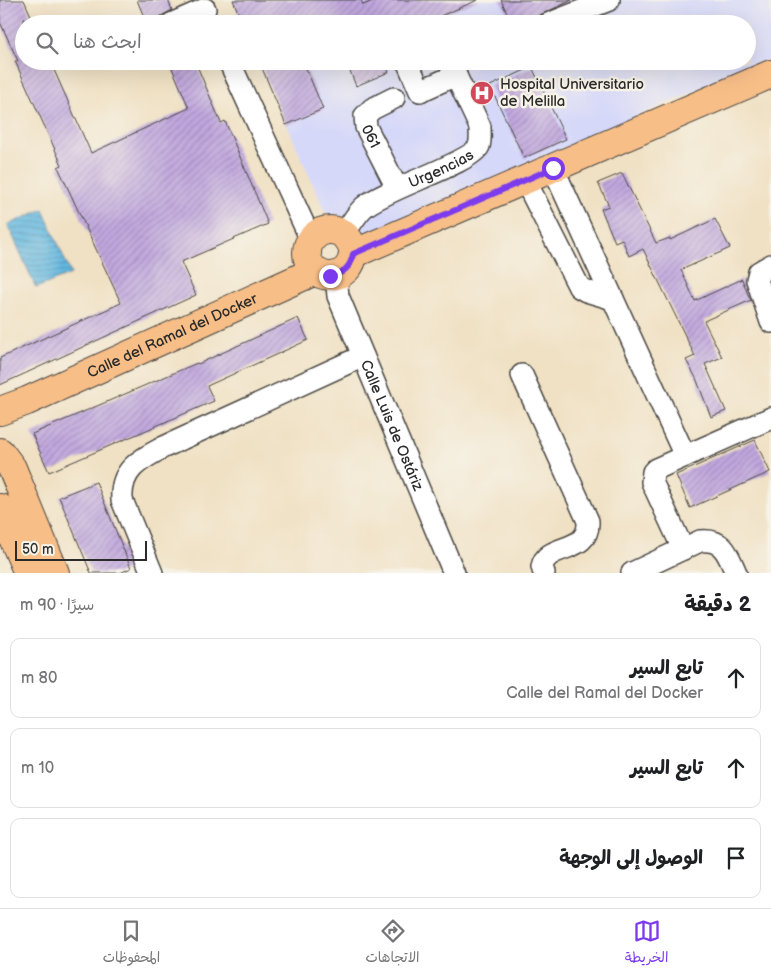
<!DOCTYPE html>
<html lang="ar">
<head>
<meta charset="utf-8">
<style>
	body { margin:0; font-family:"Balsamiq Sans","Playpen Sans Arabic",sans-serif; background:#f2f2f2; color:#202124; direction:rtl }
	.scale { position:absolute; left:15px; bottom:12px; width:132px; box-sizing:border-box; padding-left:5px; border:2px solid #2b2b2b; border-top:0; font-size:14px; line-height:18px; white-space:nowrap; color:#2b2b2b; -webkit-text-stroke:4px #f7f3e8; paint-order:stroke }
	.stop { position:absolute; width:15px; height:15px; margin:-11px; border:4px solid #7c3aed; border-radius:50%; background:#fff }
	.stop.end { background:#7c3aed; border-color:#fff; box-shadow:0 1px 5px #0008 }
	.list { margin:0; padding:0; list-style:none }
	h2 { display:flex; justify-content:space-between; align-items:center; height:65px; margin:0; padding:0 20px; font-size:21px }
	h2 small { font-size:16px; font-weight:400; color:#757577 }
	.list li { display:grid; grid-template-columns:32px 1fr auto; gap:15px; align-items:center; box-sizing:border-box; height:80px; margin:0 10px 10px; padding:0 10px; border:1px solid #e0e0e0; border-radius:10px }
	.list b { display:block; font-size:19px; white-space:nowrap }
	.list p { margin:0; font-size:16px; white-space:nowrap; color:#757577 }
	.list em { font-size:16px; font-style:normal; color:#757577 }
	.icon { flex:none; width:28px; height:28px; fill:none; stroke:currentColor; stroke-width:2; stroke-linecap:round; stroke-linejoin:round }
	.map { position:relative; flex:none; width:771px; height:573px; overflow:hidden; direction:ltr }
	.search { position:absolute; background:#fff; box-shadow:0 5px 20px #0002; left:15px; right:15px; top:15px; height:55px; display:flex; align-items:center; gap:12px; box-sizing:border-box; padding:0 18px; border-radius:28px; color:#757577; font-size:19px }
	.sheet { height:335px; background:#fff }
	nav { display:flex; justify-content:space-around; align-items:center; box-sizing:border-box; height:70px; border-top:1px solid #e0e0e0; background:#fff; font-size:14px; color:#757577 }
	nav a { display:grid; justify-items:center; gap:2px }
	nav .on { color:#7c3aed }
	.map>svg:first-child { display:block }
	.built { fill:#d6d8f9 }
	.water { fill:url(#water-rules); stroke:#487286 }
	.building { fill:url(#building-hatch) }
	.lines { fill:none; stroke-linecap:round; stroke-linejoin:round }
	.minor-casing { stroke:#494642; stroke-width:24 }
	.major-casing { stroke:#494642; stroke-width:30 }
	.minor { stroke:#fff; stroke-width:21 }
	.major { stroke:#f7be88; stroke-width:28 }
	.route { stroke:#7c3aed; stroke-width:6 }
	.labels { text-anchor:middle; stroke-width:5; stroke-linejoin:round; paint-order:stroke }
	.poi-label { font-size:15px; fill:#2b2b2b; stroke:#f7f3e8; text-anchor:start }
	.street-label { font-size:15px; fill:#2b2b2b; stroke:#f7f3e8 }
</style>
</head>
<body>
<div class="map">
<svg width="771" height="573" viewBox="0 0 771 573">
	<defs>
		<pattern id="water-rules" width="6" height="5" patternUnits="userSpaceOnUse" patternTransform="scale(1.25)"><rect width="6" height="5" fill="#64b8e0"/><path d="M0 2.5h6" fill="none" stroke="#5396b6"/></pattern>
		<pattern id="building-hatch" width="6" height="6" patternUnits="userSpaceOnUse" patternTransform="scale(1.25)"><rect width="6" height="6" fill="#c1a8df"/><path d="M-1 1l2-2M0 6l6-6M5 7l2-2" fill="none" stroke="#9d89b5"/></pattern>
	</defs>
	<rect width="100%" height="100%" fill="#f7f3e8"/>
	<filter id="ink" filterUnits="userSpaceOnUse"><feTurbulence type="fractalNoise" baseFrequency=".02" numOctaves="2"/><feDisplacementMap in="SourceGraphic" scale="10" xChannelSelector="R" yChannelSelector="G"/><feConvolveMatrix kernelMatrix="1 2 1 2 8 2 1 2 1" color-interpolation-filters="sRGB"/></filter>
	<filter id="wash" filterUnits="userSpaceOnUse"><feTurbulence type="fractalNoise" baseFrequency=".0096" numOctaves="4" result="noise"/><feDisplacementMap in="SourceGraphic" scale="20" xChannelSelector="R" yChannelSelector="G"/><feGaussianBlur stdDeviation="1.12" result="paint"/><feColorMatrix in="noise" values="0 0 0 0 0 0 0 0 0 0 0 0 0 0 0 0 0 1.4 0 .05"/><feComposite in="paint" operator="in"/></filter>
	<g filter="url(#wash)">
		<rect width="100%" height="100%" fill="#f0e1c4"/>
		<path class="built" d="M233,0h538v58l-431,188 -81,-185h488v-37h-504z"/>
		<path class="water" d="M43,209l28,65 -35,14 -28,-63z"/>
		<g id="blocks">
			<path class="building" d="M0,0h24l7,16 -7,3v42h26l41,92 98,-45 -20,-47h26l26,62 4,-2 43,103 -87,38 15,33 -196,90v-27l121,-55 -63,-136 4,-2 -47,-104h3l-18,-39z
				M137,0h31l4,10 -11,6 -2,5 -6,3h-6z
				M233,0h128l2,5 12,-5h103l-56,24h-179z
				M501,0h71l-51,24h-9z
				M259,61h44l20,48 -37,16z
				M346,61h38l5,11 -33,14z
				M532,67l34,72 -42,19 -34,-72z
				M622,173l34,70 14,-5v2l45,-21 15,29 -49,22 14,31 47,-22 7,18 2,3 -47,21 18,36 -17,7 21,47 -15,6 -15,-39 -10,-18 9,-4 -52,-107 -14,7 -7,-17 -7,3 -14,-33 8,-3 -11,-23z
				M298,318l10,22 -101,46 7,15 -165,71 -17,-38 165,-71 1,1z
				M755,440l15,32 -80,36 -14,-33z
				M96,482l35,86 -11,5h-29l-32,-76z"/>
		</g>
	</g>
	<g filter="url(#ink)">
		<use href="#blocks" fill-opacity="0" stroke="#494642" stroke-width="1"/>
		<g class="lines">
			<g class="minor-casing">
				<g id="minor">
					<path d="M171,24l34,-15"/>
					<path d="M548,24l61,-24"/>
					<path d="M229,61l82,179"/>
					<path d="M407,61l13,30 36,-16"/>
					<path id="s1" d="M394,98l-22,11 -7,7 1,11 31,61"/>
					<path d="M553,168l132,288"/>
					<path d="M525,180l54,107 7,4 27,8"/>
					<path id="s2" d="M343,235c7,-9 13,-21 21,-28 21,-18 107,-44 115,-61 2,-6 1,-13 1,-19l-31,-66"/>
					<path d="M771,265l-12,7 -2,8 14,42"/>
					<path id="s3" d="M336,276l2,20 116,277"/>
					<path d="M522,375l66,146c2,34 -42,21 -46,46l2,6"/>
					<path d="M683,549l-31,-67 1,-10 3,-3 115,-51"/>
					<path d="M152,573l-30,-73c-2,-31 18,-40 42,-53l199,-91"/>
					<path d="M632,573l68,-32c24,-3 28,14 36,32"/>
				</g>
			</g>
			<g class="major-casing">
				<g id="major">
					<circle cx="330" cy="253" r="23"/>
					<path d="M353,254l418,-180"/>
					<path id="s4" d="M0,411l27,-10 288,-130"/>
					<path d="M0,452l12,16 43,105"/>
					<path d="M0,508l28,65"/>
				</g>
			</g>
			<use href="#minor" class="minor"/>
			<use href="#major" class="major"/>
		</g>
	</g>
	<g class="lines" filter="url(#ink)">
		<path class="route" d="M330,276c13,-2 21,-9 23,-22l200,-86"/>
	</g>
	<defs>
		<g id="hospital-disc" transform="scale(1.25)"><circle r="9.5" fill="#d1495b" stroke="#f7f3e8"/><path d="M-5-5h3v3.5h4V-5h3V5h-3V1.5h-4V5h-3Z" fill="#fff"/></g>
	</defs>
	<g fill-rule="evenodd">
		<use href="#hospital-disc" x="482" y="93"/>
	</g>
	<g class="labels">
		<g class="poi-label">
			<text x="500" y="89">Hospital Universitario<tspan x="500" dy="17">de Melilla</tspan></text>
		</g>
		<g class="street-label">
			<text dy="5" stroke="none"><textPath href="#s1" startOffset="56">061</textPath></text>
			<text dy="5" stroke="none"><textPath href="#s2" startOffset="121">Urgencias</textPath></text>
			<text dy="5" stroke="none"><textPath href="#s4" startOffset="188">Calle del Ramal del Docker</textPath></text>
			<text dy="5" stroke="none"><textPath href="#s3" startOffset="160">Calle Luis de Ostáriz</textPath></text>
		</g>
	</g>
</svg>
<div class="scale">50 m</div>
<div class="stop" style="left:553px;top:168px"></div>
<div class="stop end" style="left:330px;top:276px"></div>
<div class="search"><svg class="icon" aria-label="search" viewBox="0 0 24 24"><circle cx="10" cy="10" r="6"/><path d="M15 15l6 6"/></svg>ابحث هنا</div>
</div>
<section class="sheet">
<h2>2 دقيقة<small>سيرًا · 90 m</small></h2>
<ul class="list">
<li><svg class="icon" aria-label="ahead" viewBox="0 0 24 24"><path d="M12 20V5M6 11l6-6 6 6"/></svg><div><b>تابع السير</b><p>Calle del Ramal del Docker</p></div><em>80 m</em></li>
<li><svg class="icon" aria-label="ahead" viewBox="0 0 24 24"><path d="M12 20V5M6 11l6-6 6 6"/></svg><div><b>تابع السير</b></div><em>10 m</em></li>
<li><svg class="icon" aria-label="arrive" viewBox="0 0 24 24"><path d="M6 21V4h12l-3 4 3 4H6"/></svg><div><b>الوصول إلى الوجهة</b></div></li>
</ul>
</section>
<nav>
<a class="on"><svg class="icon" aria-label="map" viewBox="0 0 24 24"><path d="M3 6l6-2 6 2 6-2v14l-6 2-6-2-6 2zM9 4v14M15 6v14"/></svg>الخريطة</a>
<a><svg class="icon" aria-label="directions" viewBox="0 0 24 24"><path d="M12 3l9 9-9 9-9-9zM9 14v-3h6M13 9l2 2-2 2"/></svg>الاتجاهات</a>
<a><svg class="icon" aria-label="saved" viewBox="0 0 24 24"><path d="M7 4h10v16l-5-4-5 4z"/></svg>المحفوظات</a>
</nav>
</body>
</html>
